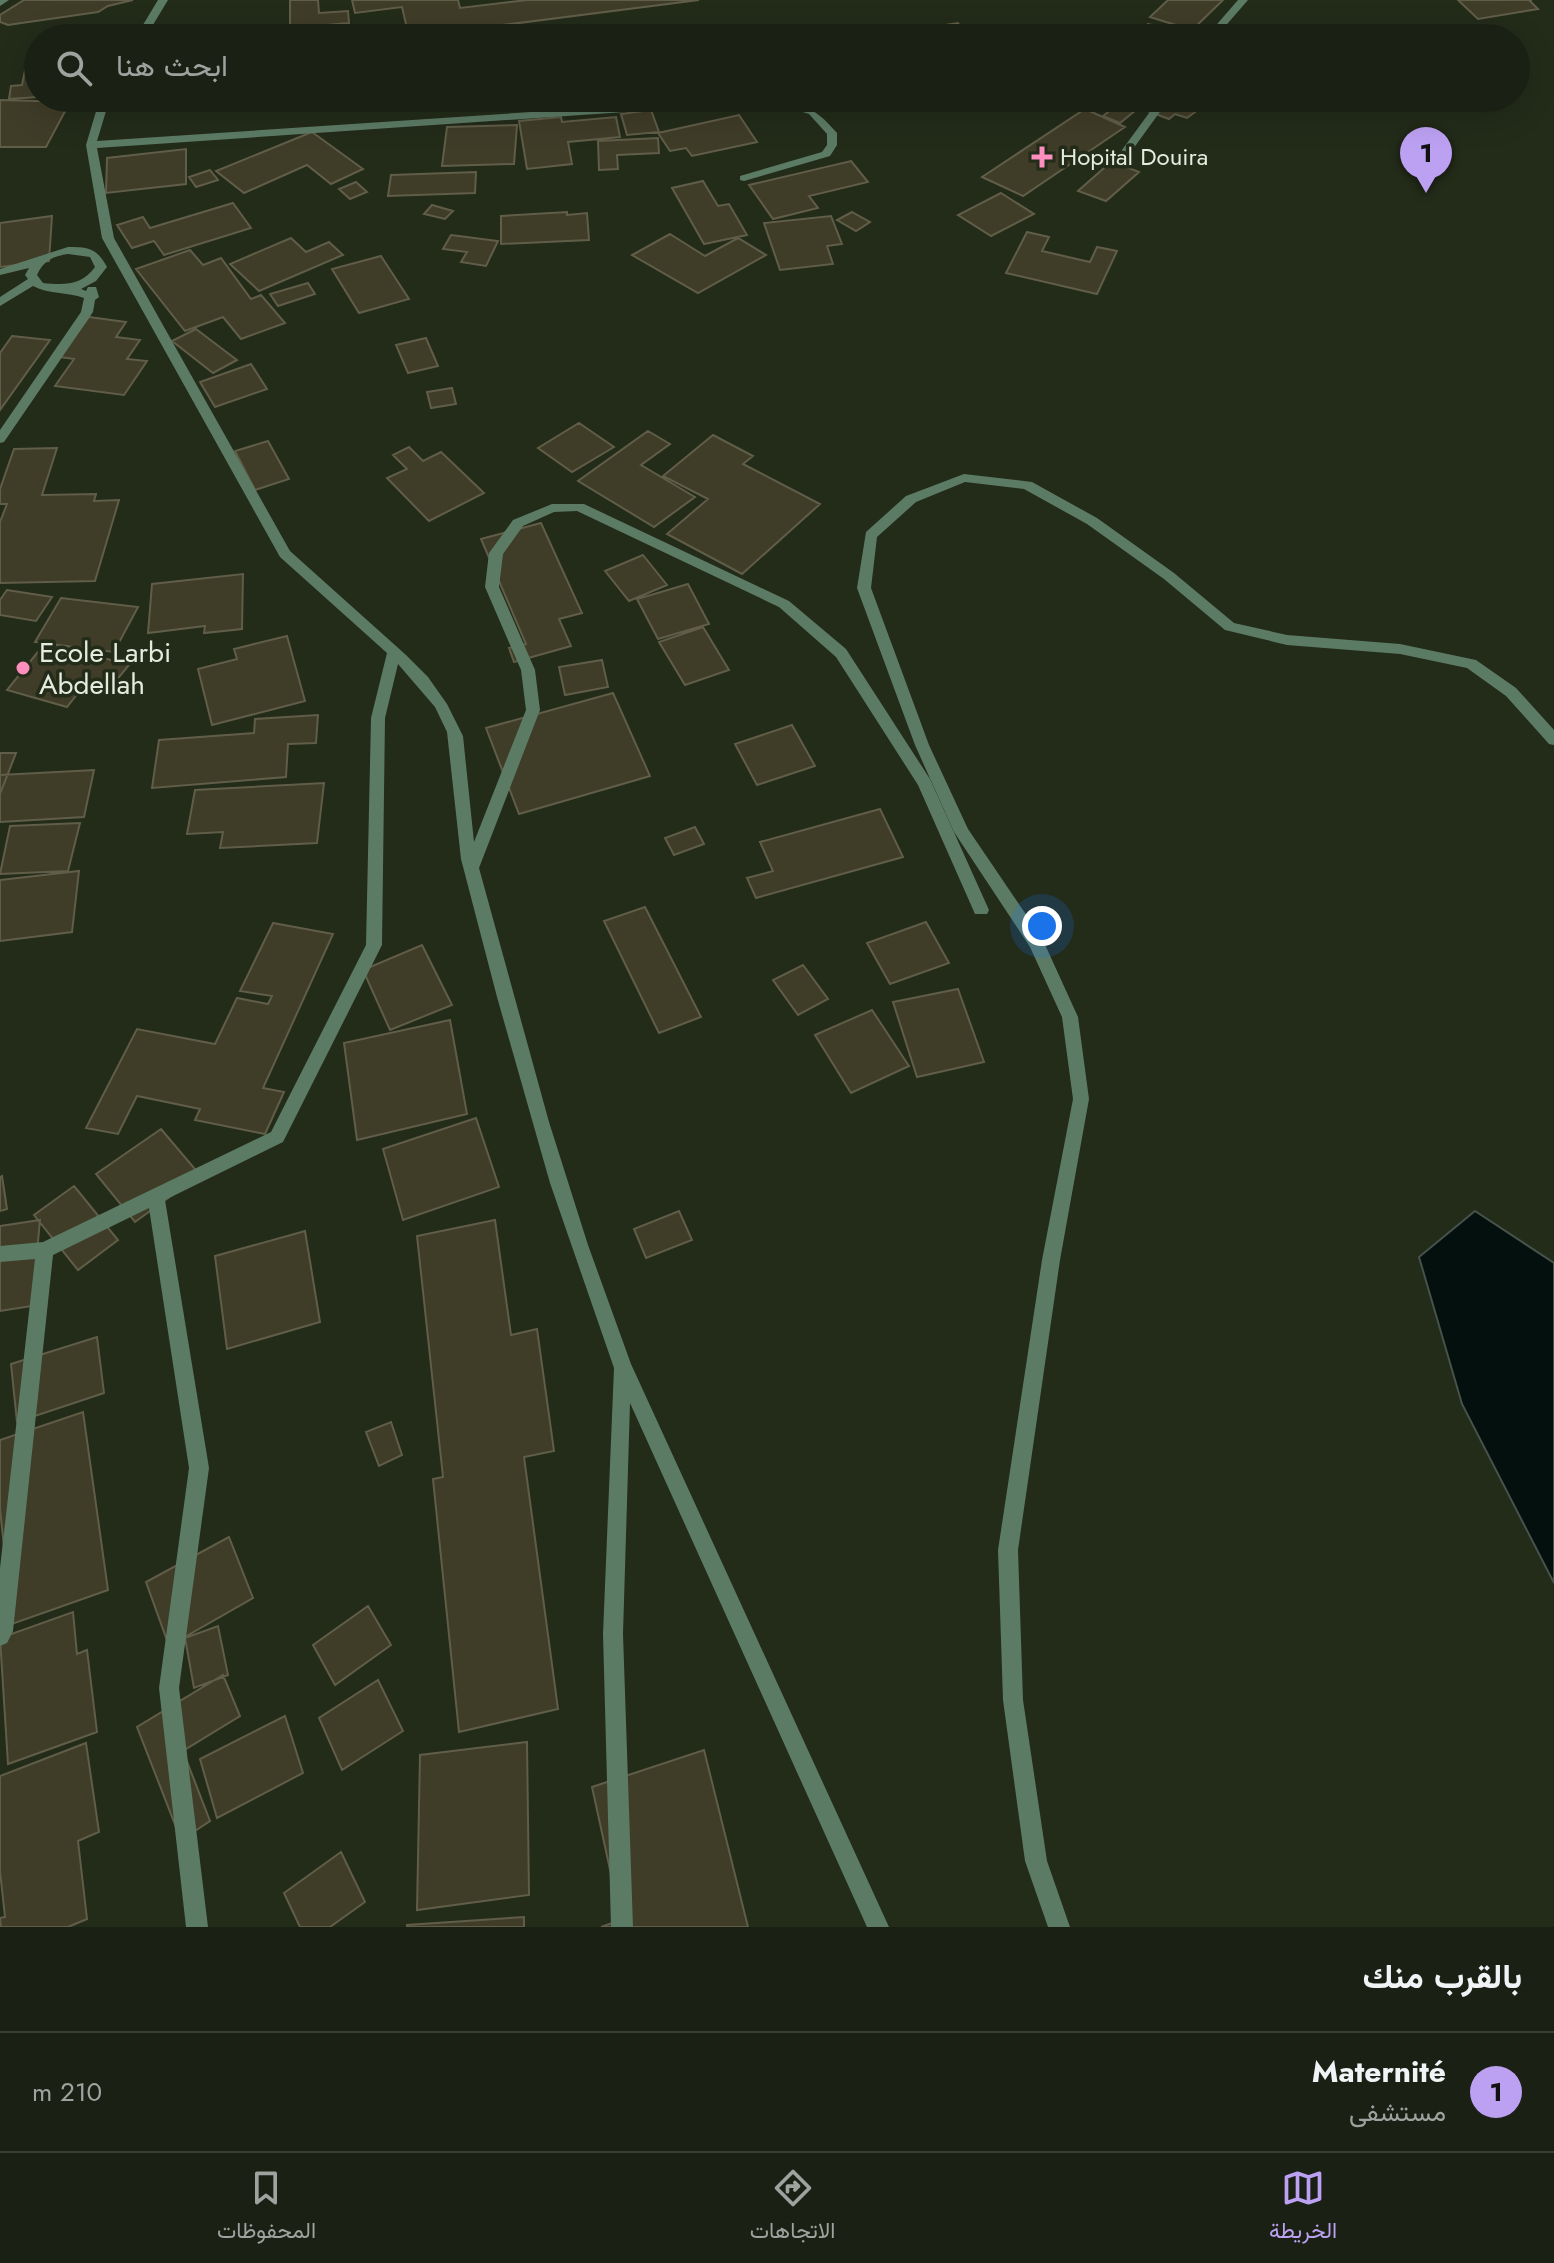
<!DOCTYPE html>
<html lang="ar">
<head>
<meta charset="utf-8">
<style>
	body { margin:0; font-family:Jost,Vazirmatn,sans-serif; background:#23281c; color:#f1f3f6; direction:rtl }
	.you { position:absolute; left:1042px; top:926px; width:28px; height:28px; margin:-20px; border:6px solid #fff; border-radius:50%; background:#1a73e8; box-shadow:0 0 0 12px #1a73e833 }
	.badge { display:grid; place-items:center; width:52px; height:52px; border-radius:50%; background:#bca0f2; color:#111; font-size:26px; font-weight:700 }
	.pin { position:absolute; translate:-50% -66px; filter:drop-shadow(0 2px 4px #0008) }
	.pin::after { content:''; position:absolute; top:42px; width:28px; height:24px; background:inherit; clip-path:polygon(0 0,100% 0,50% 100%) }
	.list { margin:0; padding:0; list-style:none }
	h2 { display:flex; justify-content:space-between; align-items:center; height:104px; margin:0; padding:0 32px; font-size:34px }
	h2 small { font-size:26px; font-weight:400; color:#9fa3a0 }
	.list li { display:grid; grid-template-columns:52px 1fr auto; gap:24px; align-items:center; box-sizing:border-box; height:120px; padding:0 32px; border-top:2px solid #383e33 }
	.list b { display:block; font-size:30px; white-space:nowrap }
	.list p { margin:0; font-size:26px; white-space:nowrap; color:#9fa3a0 }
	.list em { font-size:26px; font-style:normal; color:#9fa3a0 }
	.icon { flex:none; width:44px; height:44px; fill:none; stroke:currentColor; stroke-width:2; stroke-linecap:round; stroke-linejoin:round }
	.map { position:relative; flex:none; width:1554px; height:1927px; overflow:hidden; direction:ltr }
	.search { position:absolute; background:#1a2013; box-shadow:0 8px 32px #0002; left:24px; right:24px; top:24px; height:88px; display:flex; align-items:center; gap:20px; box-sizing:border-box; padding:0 28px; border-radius:44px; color:#9fa3a0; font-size:30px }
	.sheet { height:224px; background:#1a2013 }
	nav { display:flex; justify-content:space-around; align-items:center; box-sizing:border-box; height:112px; border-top:2px solid #383e33; background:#1a2013; font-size:22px; color:#9fa3a0 }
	nav a { display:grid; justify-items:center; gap:4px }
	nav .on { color:#bca0f2 }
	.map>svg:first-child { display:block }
	.water { fill:#03100d; stroke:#47524c; stroke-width:2 }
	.building { fill:#3f3c28; stroke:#605d48; stroke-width:2 }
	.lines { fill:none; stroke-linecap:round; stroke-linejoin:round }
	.lane { fill:#5c7b65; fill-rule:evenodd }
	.street { fill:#5c7b65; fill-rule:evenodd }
	.poi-dot { fill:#fe8ebd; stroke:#232b19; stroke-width:3 }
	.labels { text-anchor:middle; stroke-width:7; stroke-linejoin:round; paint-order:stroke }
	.far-poi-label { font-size:24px; fill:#e6ebe0; stroke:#232b19; text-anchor:start }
	.poi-label { font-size:28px; fill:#e6ebe0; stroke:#232b19; text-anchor:start }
</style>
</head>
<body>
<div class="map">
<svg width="1554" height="1927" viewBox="0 0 1554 1927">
	<rect width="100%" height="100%" fill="#232b19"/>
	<path class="water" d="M1475,1211l79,52v320l-92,-179 -43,-147z"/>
	<path class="building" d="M24,0h109l-25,6 -10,6 -90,13 -8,-3v-7z
		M290,0h28l1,13 29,-2 1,12 -59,5z
		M352,0h106l2,8 67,-8h172l-290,37 -7,-30 -47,6z
		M1168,0h55l-31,30 -42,-13z
		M1458,0h74h-3l9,9 -60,10z
		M958,23l7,10 55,-8 9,13h-170z
		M1148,24l47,13 -58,1z
		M483,26l11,12h-34l-4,-5z
		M38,50v47l-29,2 2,-13 11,-1 7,-34z
		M1126,98l21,3 -27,22 -17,-7z
		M1155,98h3l37,14 -8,6 -12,-4 -6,5 -27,-10z
		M0,100l70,2 -24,45h-46z
		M1085,109l40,18 -102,69 -41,-19z
		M651,110l8,22 -32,3 -6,-21z
		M739,115l18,27 -65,14 -6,-8 -16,3 -12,-18z
		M561,117l1,5 54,-5 4,20 -52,5 4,22 -45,5 -8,-48z
		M517,125l-3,39 -72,2 5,-39z
		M312,132l51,37 -32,15 -24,-19 -63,28 -28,-22z
		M658,138l1,15 -42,2 1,14 -19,1 -1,-29z
		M186,149v35l-80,9 1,-35z
		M851,161l17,21 -59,14 9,12 -45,11 -24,-34z
		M1112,161l27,11 -33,29 -28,-10z
		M210,170l8,10 -22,7 -7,-10z
		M476,172l-1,21 -87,3 3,-21z
		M703,181l15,25 11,-2 18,31 -43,9 -32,-56z
		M356,182l11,10 -17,7 -11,-10z
		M1001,193l33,21 -43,22 -33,-21z
		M233,203l18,25 -87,27 -10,-14 -22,7 -15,-23 26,-8 7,11z
		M432,205l21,6 -8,8 -21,-5z
		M567,212v3l20,-2 2,27 -88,4v-28z
		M852,212l18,10 -14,9 -19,-11z
		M52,216l-3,45 -49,6v-44z
		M831,216l11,28 -15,2 6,18 -53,6 -16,-47z
		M1027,232l22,5 -7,14 48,11 7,-15 20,4 -20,43 -91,-21z
		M670,234l35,22 33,-18 28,17 -68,38 -66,-38z
		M451,235l47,6 -12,25 -25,-4 6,-10 -24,-3z
		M291,238l15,14 23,-10 14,13 -84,36 -29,-27z
		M190,250l13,15 18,-7 30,41 10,-4 24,28 -44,16 -18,-22 -38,14 -49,-62z
		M381,256l28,43 -50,14 -27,-44z
		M308,283l7,11 -37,12 -8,-12z
		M89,317l37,5 -10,15 24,3 -13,19 20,2 -23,34 -69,-9 19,-27 -14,-2z
		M196,329l41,31 -24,13 -41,-32z
		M12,336l38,4 -50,70v-57z
		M426,338l12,28 -30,7 -12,-28z
		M251,364l16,25 -52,18 -15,-25z
		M452,388l4,16 -25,4 -4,-16z
		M579,423l35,24 -42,25 -34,-24z
		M648,431l22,13 -29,21 54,32 -41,30 -76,-46z
		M713,435l40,21 -10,8 77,40 -78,70 -75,-40 41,-35 -45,-23z
		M268,441l21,38 -34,11 -20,-39z
		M409,447l14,14 18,-9 43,41 -55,28 -42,-43 20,-9 -14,-14z
		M57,448l-15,47 54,-1 -2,7 25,-1 -24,81 -95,2v-61l7,-18h-7v-15l14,-40z
		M541,523l41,90 -23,6 12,27 -57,16 -5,-14 17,-4 -45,-105z
		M643,555l24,30 -38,16 -24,-30z
		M243,574l-1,55 -38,4 1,-7 -57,7 4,-49z
		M688,584l21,40 -51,15 -21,-40z
		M7,590l45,7 -16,24 -36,-6v-15z
		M61,598l77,9 -24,45 -79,-10z
		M703,627l26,43 -44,15 -26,-43z
		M287,636l18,65 -93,24 -14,-56 39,-10 -3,-10z
		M46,642l83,23 -24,29 -23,-6 -15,19 -60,-17z
		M602,660l6,27 -43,8 -6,-28z
		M613,693l37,83 -131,38 -33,-86z
		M318,715l-2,28 -28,1 -2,33 -134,11 7,-48 95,-7 1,-14z
		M792,725l23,41 -58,19 -22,-41z
		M0,753h16l-16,41z
		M94,770l-10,47 -84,5v-47z
		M324,783l-7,60 -97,5 3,-16 -36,2 8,-44z
		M880,809l23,48 -147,41 -9,-20 26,-7 -13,-29z
		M80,823l-12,48 -68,3 10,-48z
		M695,827l9,17 -30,11 -9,-17z
		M79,871l-7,61 -72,9v-61z
		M645,907l56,110 -42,16 -55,-112z
		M926,922l23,41 -59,21 -23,-41z
		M273,923l60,11 -70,154 21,4 -19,42 -70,-14 5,-11 -63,-13 -19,38 -32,-6 51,-99 78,15 22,-46 31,6 4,-8 -32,-5z
		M422,945l30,60 -62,25 -27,-60z
		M803,965l25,34 -30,16 -25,-35z
		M958,989l26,73 -67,15 -24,-75z
		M872,1010l37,56 -58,27 -36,-58z
		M450,1020l17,94 -110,26 -13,-97z
		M476,1118l23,69 -96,33 -20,-71z
		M161,1129l39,46 -65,47 -39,-48z
		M2,1176l5,33 -7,2v-34z
		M74,1186l44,54 -40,30 -44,-55z
		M679,1211l13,29 -46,18 -12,-29z
		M40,1220l-8,86 -32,5v-85z
		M495,1220l16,115 26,-6 17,122 -30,6 34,252 -99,23 -26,-253 10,-2 -26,-241z
		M305,1231l15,91 -93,27 -12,-93z
		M97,1337l7,56 -87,29 -6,-58z
		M83,1412l25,178 -96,34 -12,-115v-69z
		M391,1422l11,33 -23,11 -13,-34z
		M229,1537l24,61 -84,48 -23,-64z
		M368,1606l23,39 -56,40 -22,-40z
		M73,1612l4,42 10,-4 10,82 -89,32 -8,-126z
		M218,1626l10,49 -34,13 -9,-50z
		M223,1675l17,41 -57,35 27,70 -29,19 -44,-113z
		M378,1680l25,51 -61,39 -23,-52z
		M285,1716l18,57 -86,45 -17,-59z
		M527,1742l2,153 -112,15 3,-155z
		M86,1743l13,89 -21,9 9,78 -19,8h-67l-1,-9 5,-1 -5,-46v-95z
		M704,1750l44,177h-147l20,-7 -29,-133z
		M341,1852l24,50 -35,25h-30l-16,-34z
		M524,1917v10h-117v-2z"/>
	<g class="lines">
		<path class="lane" d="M1238,0h10l-33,38h-10z
			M1160,98h10l-50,69h-8l-1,-2z
			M964,474l68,8 65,36 77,55 60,50 53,12 113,9 76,16 40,28 38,42v15l-5,-1 -43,-48 -39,-28 -67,-14 -113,-9 -62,-15 -61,-51 -77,-55 -63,-35 -59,-7 -49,20 -39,35 -6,51 58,157 39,84 74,109 36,79 11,82 -29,161 -42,290 5,150 24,161 23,66h-22l-23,-66 -22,-161 -5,-150 44,-290 31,-161 -11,-82 -32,-70 -76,-115 -39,-87 -58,-157 9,-56 40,-36z"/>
		<path class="street" d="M0,0h9l-9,6z
			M158,0h10l-23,38h-10z
			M100,98h10l-13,43 645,-43c43,0 66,0 95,35v12l-7,11 -86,25 -4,-1v-4l82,-24 5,-7v-11l-18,-20 -37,-12 -675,46 17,90 176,313 116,104 22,22 19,27 16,32 11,106 52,-132 -5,-40 -36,-83 4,-34 24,-33 39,-16h32l205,97 57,48 84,130 59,131 -2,4h-12l-57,-129 -82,-128 -57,-50 -202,-96 -23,1 -31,14 -20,28 -4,33 36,83 5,40 -61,158 70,254 39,123 43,119 258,563h-22l-237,-524 -7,231 10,293h-22l-8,-293 11,-266 -64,-185 -53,-186 -36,-138 -14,-127 -12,-25 -37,-43 -13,54 -3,227 -99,197 -118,58 44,268 -30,220 29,239h-22l-27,-239 30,-220 -40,-260 -96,47 -40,376 -6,12 -7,3v-78l35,-309 -35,3v-16l43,-4 228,-110 95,-187 5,-227 16,-65 -107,-96 -178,-319 -16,-93z
			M68,247c20,0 29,1 39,20l-11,14 -15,8 5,2 2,-4h8l3,10 -4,3 -2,12 -89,130 -4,1v-13l81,-118 3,-14c-16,-6 -37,-4 -51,-12l-33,20v-9l28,-18 -3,-4 4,-7 -29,7v-6zM68,254l22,3 5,10c-14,19 -31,18 -52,16l-6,-8c6,-14 16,-19 31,-21z"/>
	</g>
	<g class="poi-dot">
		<path d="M1038 145h8v8h8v8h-8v8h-8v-8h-8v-8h8z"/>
		<circle cx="23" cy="668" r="8"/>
	</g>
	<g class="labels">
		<g class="far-poi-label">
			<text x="1060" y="165">Hopital Douira</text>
		</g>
		<g class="poi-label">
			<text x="39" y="662">Ecole Larbi<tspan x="39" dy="32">Abdellah</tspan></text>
		</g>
	</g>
</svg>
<div class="you"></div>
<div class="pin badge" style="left:1426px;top:193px">1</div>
<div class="search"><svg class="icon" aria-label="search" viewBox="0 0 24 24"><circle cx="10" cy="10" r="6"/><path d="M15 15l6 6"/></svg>ابحث هنا</div>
</div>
<section class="sheet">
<h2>بالقرب منك<small></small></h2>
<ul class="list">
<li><span class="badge">1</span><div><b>Maternité</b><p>مستشفى</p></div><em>210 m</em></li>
</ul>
</section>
<nav>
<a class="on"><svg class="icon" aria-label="map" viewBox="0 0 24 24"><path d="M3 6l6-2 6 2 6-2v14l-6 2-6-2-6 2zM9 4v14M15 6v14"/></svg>الخريطة</a>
<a><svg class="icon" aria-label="directions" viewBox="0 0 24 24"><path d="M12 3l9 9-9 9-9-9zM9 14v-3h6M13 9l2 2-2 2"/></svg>الاتجاهات</a>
<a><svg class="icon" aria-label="saved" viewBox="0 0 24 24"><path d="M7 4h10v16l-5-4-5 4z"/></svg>المحفوظات</a>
</nav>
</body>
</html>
